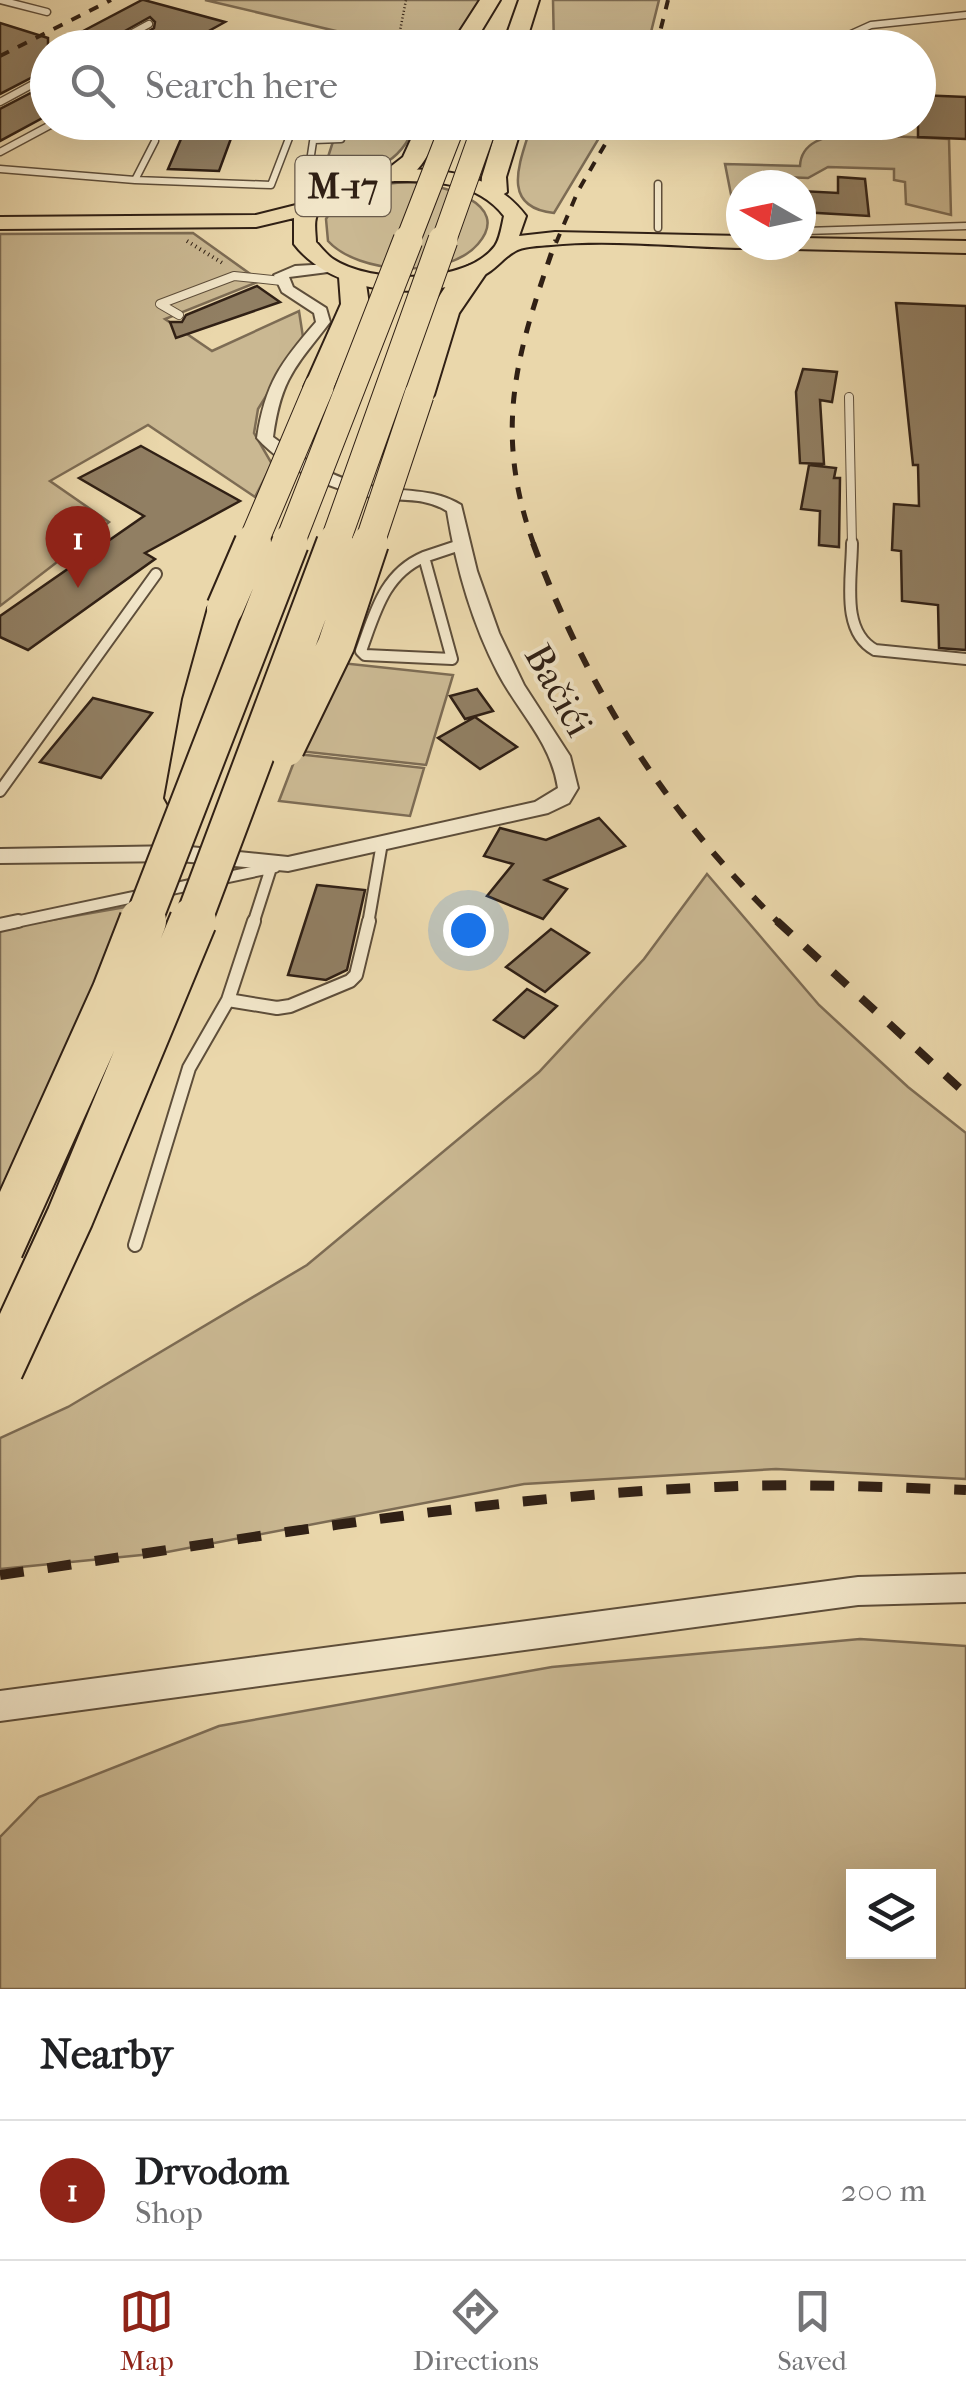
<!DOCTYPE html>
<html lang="en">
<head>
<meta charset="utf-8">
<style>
	body { margin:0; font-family:"IM FELL French Canon",serif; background:#f2f2f2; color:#202124 }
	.controls { position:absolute; right:30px; bottom:30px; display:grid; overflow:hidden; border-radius:0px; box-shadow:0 10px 40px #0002 }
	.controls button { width:90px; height:90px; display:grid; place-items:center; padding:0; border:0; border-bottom:2px solid #e0e0e0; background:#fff; color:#202124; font:50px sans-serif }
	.compass { position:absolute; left:726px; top:170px; width:90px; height:90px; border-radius:50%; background:#fff; box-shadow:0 10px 40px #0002; rotate:279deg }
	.you { position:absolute; left:468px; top:930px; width:35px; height:35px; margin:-25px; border:8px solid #fff; border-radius:50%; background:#1a73e8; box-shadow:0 0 0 15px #1a73e833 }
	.badge { display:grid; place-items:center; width:65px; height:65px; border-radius:50%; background:#8f2418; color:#fff; font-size:32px; font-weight:700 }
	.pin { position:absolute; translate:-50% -82px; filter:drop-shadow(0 2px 5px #0008) }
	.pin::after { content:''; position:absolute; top:52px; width:35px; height:30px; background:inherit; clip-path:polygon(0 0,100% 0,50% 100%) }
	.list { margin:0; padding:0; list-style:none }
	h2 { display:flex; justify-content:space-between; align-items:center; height:130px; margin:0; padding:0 40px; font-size:42px }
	h2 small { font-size:32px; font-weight:400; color:#757577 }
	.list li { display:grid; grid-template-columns:65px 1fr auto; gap:30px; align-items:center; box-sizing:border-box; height:140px; padding:0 40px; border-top:2px solid #e0e0e0 }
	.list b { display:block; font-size:38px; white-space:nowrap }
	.list p { margin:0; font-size:32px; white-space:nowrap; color:#757577 }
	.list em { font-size:32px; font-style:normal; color:#757577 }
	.icon { flex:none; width:55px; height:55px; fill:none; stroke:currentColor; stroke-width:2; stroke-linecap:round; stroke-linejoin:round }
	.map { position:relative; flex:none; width:966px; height:1989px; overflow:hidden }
	.search { position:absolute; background:#fff; box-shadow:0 10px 40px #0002; left:30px; right:30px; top:30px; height:110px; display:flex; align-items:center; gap:25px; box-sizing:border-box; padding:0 35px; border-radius:55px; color:#757577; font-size:38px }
	.sheet { height:270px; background:#fff }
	nav { display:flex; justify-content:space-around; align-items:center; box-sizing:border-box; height:140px; border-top:2px solid #e0e0e0; background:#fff; font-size:28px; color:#757577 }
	nav a { display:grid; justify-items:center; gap:5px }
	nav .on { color:#8f2418 }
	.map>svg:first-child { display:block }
	.green { fill:#cab892; stroke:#7d6c54; stroke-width:2.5; fill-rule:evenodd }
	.building { fill:#917f63; stroke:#302015; stroke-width:2.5 }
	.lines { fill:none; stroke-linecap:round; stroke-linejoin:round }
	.lane-far3-casing { stroke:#5e4e3a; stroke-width:9 }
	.lane-far2-casing { stroke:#5e4e3a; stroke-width:10 }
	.lane-far1-casing { stroke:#5e4e3a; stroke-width:14 }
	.lane-casing { stroke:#5e4e3a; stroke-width:16 }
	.street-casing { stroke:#5e4e3a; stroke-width:4 }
	.primary-casing { stroke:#302015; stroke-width:4 }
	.highway-casing { stroke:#302015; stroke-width:4 }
	.path-far1 { stroke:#302015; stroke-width:2.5; stroke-dasharray:1 2.5; stroke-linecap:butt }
	.path { stroke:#302015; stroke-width:4; stroke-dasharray:1 4; stroke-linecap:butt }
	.lane-far3 { stroke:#f1e5c8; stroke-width:6 }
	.lane-far2 { stroke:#f1e5c8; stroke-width:8 }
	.lane-far1 { stroke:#f1e5c8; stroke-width:10 }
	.lane { stroke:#f1e5c8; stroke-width:12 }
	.street { fill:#f1e5c8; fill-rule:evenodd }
	.primary { fill:#ead7ab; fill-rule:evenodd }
	.highway { fill:#ead7ab; fill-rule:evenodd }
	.rail-far4 { stroke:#302015; stroke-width:4; stroke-dasharray:10 10; stroke-linecap:butt }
	.rail-far3 { stroke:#302015; stroke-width:5; stroke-dasharray:12 12; stroke-linecap:butt }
	.rail-far2 { stroke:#302015; stroke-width:6; stroke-dasharray:15 15; stroke-linecap:butt }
	.rail-far1 { stroke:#302015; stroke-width:8; stroke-dasharray:19 19; stroke-linecap:butt }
	.rail { stroke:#302015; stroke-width:10; stroke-dasharray:24 24; stroke-linecap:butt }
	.highway-bridge-far3-casing { stroke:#302015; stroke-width:26; stroke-linecap:butt }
	.highway-bridge-far2-casing { stroke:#302015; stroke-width:31; stroke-linecap:butt }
	.highway-bridge-far1-casing { stroke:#302015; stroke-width:40; stroke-linecap:butt }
	.highway-bridge-casing { stroke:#302015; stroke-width:50; stroke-linecap:butt }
	.highway-bridge-far3 { stroke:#ead7ab; stroke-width:24 }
	.highway-bridge-far2 { stroke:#ead7ab; stroke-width:29 }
	.highway-bridge-far1 { stroke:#ead7ab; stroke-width:36 }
	.highway-bridge { stroke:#ead7ab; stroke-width:46 }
	.labels { text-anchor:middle; stroke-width:8; stroke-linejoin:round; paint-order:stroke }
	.shield { fill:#f1e5c8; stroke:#6a5b4b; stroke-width:2.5 }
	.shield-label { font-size:35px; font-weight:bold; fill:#302015 }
	.street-label { font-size:38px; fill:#302015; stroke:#f1e5c8 }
</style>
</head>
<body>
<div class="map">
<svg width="966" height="1989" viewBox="0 0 966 1989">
	<rect width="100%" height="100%" fill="#ead7ab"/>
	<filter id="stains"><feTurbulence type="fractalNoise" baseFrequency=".002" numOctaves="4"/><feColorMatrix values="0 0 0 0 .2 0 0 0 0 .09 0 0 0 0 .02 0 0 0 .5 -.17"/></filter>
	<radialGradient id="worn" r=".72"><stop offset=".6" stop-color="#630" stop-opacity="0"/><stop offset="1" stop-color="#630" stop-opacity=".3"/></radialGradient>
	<path class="green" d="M205,0h279l-36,48 -55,-1 2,-2z
		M553,0h106l-12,48 -93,-1z
		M339,123h77c-15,40 -48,60 -88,34z
		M532,123h76l-54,90c-56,-6 -33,-53 -22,-90z
		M846,134l103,5 2,76 -45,-11 -1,-22 -11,-2v-11l-66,-2 -20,11 -24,-1 -1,8h-42v40h-4l-12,-61 75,2c1,-24 25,-30 46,-32z
		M412,182c27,3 102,20 66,62 -31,36 -120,30 -150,-3l-2,-22c18,-31 52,-36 86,-37z
		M193,233l67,48 -95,38 47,32 87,-40 4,26 -45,72 -4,24 18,31 -17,33 -107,-72 -98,56 59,41 -109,84v-372z
		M332,662l121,13 -27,90 -127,-14z
		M297,754l127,14 -14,48 -131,-15z
		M707,874l112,131 89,82 58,46v346l-190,-10 -252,15 -362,69 -162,16v-131l68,-31 239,-142 232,-193 105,-113z
		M137,905l-137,294v-270z
		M860,1639l106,7v343h-966v-152l39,-40 180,-71 333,-59zM854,1876h74v76h-74z"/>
	<path class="building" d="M142,0h2l81,22 -47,26 -51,-4 27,-16 1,-6 -5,-5 -52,29 -30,-7z
		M0,23l48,15v31l-48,25z
		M48,84v31l-48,26v-32z
		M918,95l48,2v42l-48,-2z
		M184,132l49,1 -14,38 -51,-2z
		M838,177l27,2 4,37 -68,-4v-21l37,2z
		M257,286l23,16 -104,36 -6,-16h12l4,-7z
		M896,303l70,3v344l-27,-2 -1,-43 -36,-4 -1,-50 -9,-1 2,-46 25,2 -1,-41h-5z
		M803,369l34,3 -5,30 -12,-2 4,64 -24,-1 -4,-71z
		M141,446l99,55 -95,52 10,6 -127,91 -28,-13v-21l144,-100 -65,-38z
		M809,465l27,3 -2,10h6l-1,69 -20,-2 1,-34 -19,-2z
		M477,689l16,22 -28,8 -15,-23z
		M93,698l59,15 -51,65 -61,-16z
		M475,717l42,30 -37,22 -42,-31z
		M599,818l26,28 -80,34 22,9 -24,30 -56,-23 26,-32 -29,-8 16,-28 46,12z
		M317,885l48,5 -18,80 -21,10 -38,-5z
		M551,929l38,24 -44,39 -39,-25z
		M527,989l30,17 -33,32 -30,-18z"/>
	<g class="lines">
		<g class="lane-far3-casing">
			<path id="lane-far3" d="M0,0l47,12
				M105,48l44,-24
				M820,48l51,-23 95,-10
				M0,102l48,-26
				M316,122l-7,46 17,26
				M765,122l5,11 27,-1
				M314,140l27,-1 2,-17
				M155,141l-20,39 136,5 20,-52 24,-4
				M0,152l56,-30
				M310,162l25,13 33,4
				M0,169l135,11
				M658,184v44
				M805,231l161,-5"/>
		</g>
		<g class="lane-far2-casing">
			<path id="lane-far2" d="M179,315l-19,-11 74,-28 48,5
				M849,397l3,148"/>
		</g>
		<g class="lane-far1-casing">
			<path id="lane-far1" d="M852,543c0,35 -12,88 23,107l91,9
				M424,557l28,102 -87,-4 -4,-4c14,-38 23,-77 63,-94z
				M424,557l36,-12
				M0,791l156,-217
				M6,924l269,-57
				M253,924l18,-56
				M368,924l14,-81"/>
		</g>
		<g class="lane-casing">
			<path id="lane" d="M254,921l-26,79 49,8 13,-2 60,-25 6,-6 13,-54
				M0,925l18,-4
				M135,1245l54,-177 39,-68"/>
		</g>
		<g class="street-casing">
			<path id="street" d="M331,264l5,1v6l-47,6 4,10 33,21 4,14c-34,44 -49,56 -57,115 29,22 61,42 97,49 32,7 62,1 91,19l16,66 22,62 25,52 46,71 8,32 -9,15 -21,10 -260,58 -108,-10 -180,2v-14l180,-3 108,11 247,-55 23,-14c-7,-46 -39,-75 -60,-115 -26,-50 -42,-106 -51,-162 -22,-14 -45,-10 -70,-13 -42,-6 -91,-28 -120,-60 8,-54 24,-76 59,-116l-2,-9 -32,-21 -8,-17 21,-9z
				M966,1574v28l-108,3 -858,116v-30l858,-114z"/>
		</g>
		<g class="primary-casing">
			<path id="primary" d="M392,169c51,0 101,3 134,47l-7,20 36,-4 186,4v9h9l-9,3c-62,-1 -129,-9 -190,-3 -11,1 -29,1 -37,7 -11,6 -19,18 -30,23 -58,27 -150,21 -190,-31v-26l-38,9 -256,2v-12l256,-2 48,-12 31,-21zM392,181c41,0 85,0 112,35 -2,9 -4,23 -9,30 -29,39 -125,38 -162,13 -6,-4 -12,-12 -17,-17 0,-7 -2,-17 0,-24 7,-28 54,-33 76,-37z
				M801,238l165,3v12l-173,-4 -2,-4h10z"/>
		</g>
		<g class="highway-casing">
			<path id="highway" d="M480,0h20l-29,48h-22z
				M519,0h20l-15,48h-22z
				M419,122h24c-11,25 -25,67 -60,58l-3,-5 23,-18z
				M499,122h24l-17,55 1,15 -13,8 -13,-8 1,-15z
				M474,264l13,8 -28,41 -25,82 -5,6h-20l-5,-6c11,-35 30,-121 70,-131z
				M352,269l13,8 4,27 -35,83 -5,6h-20l-5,-6 37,-83 -2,-27z
				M225,598l12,3 5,7 -23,91 -16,99 -5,9 -14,4 -14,-4 -5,-9 18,-99 25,-91 5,-7z"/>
		</g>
		<path class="path-far1" d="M397,46l9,-46"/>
		<path class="path" d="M187,241l37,23"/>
		<use href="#lane-far3" class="lane-far3"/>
		<use href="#lane-far2" class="lane-far2"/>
		<use href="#lane-far1" class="lane-far1"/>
		<use href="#lane" class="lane"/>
		<use href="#street" class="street"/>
		<use href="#primary" class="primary"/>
		<use href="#highway" class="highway"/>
		<path class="rail-far4" d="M656,48l12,-48
			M0,56l111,-56
			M556,243l22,-52 40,-69"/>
		<path class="rail-far3" d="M534,545c-42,-116 -17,-193 22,-305"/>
		<path class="rail-far2" d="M533,543c55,149 133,269 247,381"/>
		<path class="rail-far1" d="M777,921l189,173"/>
		<path class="rail" d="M0,1575c237,-34 476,-78 716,-88 83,-4 167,0 250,3"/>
		<g class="highway-bridge-far3-casing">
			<path id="highway-bridge-far3" d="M407,243l47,-121
				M443,243l43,-121"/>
		</g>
		<g class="highway-bridge-far2-casing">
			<path id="highway-bridge-far2" d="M252,545l67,-158
				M289,545l119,-305
				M334,545l109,-305
				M369,545l50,-150"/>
		</g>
		<g class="highway-bridge-far1-casing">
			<path id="highway-bridge-far1" d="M225,608l28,-65
				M286,748l50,-103 34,-102
				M142,924l148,-381
				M192,924l143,-381"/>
		</g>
		<g class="highway-bridge-casing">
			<path id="highway-bridge" d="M0,1248l115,-255 28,-72
				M0,1369l70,-152 123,-296"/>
		</g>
		<use href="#highway-bridge-far3" class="highway-bridge-far3"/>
		<use href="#highway-bridge-far2" class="highway-bridge-far2"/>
		<use href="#highway-bridge-far1" class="highway-bridge-far1"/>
		<use href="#highway-bridge" class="highway-bridge"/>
	</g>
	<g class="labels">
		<rect class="shield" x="295.5" y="156" width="95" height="60" rx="8"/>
		<g class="shield-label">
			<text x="343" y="198">M-17</text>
		</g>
		<g class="street-label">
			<text transform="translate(559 690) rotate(61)" y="13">Bačići</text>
		</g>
	</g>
	<rect width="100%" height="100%" filter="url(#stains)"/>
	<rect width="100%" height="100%" fill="url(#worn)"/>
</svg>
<div class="controls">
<button><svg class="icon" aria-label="layers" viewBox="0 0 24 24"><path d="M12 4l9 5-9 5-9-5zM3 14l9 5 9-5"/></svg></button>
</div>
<svg class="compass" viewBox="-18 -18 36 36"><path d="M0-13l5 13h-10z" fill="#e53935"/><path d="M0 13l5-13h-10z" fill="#757577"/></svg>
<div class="you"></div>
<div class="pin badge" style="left:78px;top:588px">1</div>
<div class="search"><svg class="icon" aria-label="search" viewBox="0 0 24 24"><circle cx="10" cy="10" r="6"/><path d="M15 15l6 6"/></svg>Search here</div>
</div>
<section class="sheet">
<h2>Nearby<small></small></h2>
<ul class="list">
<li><span class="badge">1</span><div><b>Drvodom</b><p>Shop</p></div><em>200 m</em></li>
</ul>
</section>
<nav>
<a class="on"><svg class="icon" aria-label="map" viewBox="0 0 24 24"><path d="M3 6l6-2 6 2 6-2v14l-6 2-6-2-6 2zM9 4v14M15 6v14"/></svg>Map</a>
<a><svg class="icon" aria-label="directions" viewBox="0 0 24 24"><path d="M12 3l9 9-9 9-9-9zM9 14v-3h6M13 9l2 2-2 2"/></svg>Directions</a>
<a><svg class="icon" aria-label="saved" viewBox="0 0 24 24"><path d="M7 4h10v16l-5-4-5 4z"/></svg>Saved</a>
</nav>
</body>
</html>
